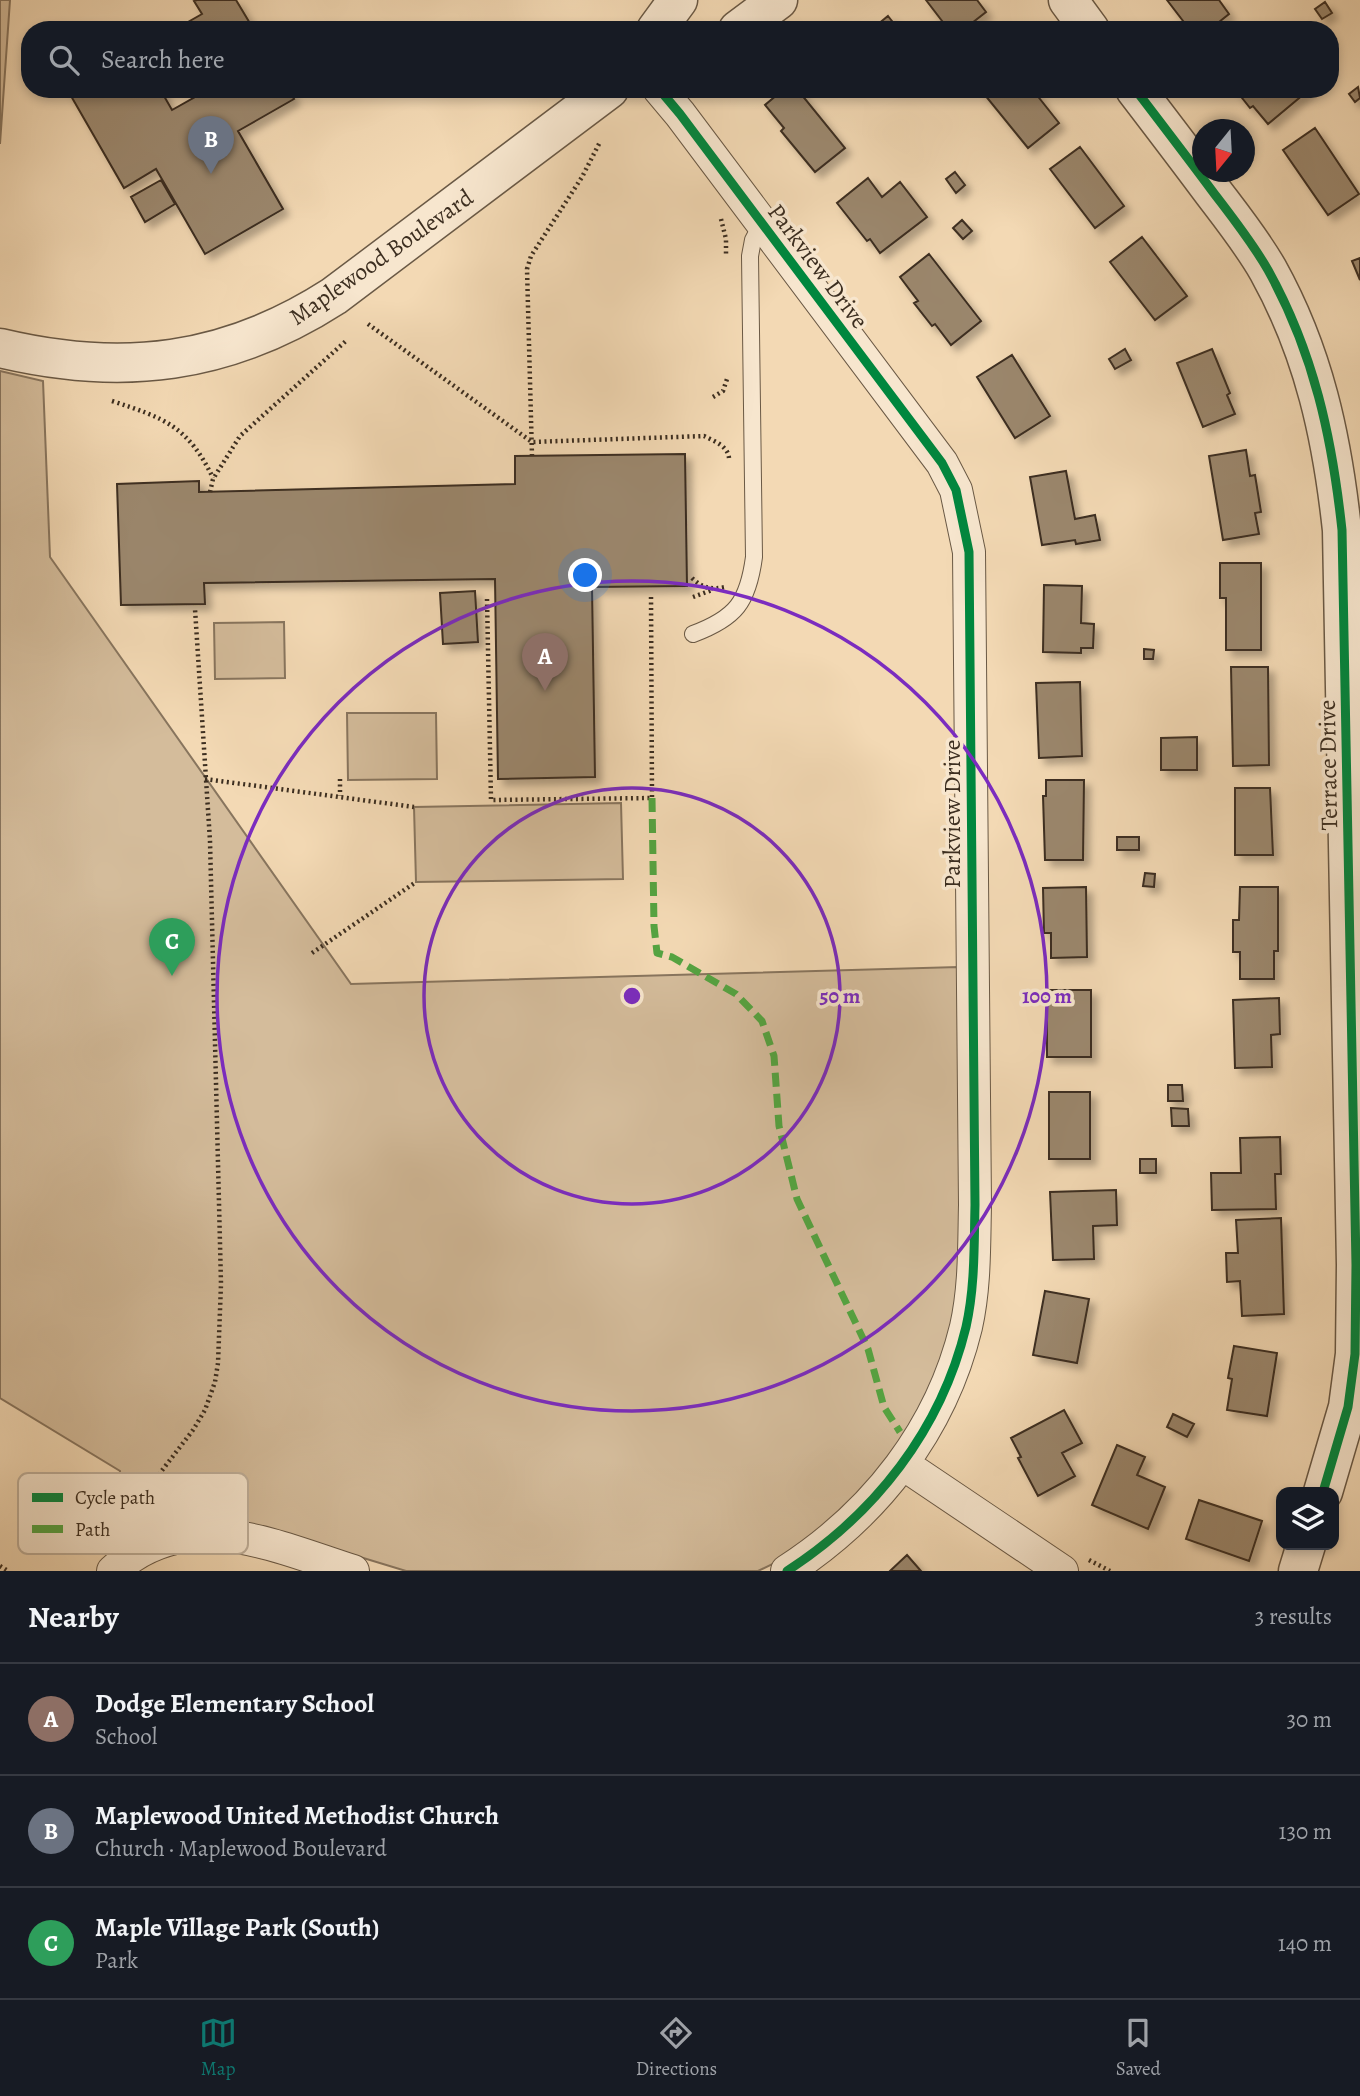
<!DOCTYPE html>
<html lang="en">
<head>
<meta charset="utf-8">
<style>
	body { margin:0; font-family:Alegreya,serif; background:#20242c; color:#f1f3f6 }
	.controls { position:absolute; right:21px; bottom:21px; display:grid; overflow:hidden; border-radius:14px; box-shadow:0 4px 10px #0003 }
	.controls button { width:63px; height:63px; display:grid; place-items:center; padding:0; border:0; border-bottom:2px solid #363941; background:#171b24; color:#f1f3f6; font:35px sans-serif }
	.compass { position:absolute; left:1192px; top:119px; width:63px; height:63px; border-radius:50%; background:#171b24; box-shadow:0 4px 10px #0003; rotate:198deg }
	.you { position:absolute; left:586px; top:576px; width:24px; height:24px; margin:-18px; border:5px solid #fff; border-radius:50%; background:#1a73e8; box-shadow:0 0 0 10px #1a73e833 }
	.badge { display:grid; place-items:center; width:46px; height:46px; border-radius:50%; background:#0f766e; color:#fff; font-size:23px; font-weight:700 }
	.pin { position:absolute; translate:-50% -58px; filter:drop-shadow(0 2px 4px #0008) }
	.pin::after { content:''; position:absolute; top:37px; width:24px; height:21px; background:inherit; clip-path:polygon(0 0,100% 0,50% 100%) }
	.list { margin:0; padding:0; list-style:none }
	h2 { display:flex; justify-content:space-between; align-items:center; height:91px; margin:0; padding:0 28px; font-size:30px }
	h2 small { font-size:23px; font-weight:400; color:#9ea1a6 }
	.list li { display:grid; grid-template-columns:46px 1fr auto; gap:21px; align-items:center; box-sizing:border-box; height:112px; padding:0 28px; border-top:2px solid #363941 }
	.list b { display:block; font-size:26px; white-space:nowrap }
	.list p { margin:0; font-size:23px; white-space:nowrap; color:#9ea1a6 }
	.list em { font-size:23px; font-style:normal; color:#9ea1a6 }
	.icon { flex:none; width:38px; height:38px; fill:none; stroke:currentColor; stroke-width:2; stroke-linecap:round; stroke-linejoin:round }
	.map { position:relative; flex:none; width:1360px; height:1571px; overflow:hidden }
	.search { position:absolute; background:#171b24; box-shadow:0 4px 10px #0003; left:21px; right:21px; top:21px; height:77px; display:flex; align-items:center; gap:18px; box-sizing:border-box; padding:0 24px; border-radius:28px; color:#9ea1a6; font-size:26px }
	.sheet { height:427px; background:#171b24 }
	nav { display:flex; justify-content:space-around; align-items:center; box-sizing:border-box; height:98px; border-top:2px solid #363941; background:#171b24; font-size:19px; color:#9ea1a6 }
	nav a { display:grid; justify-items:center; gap:4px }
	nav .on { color:#0f766e }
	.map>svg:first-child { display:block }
	.green { fill:#d4bc9b; stroke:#88755e; stroke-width:2 }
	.building { fill:#9b876d; stroke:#3c2e20; stroke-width:2; filter:url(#shadow) }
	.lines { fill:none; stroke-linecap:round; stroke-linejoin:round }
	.service-casing { stroke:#6a5945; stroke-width:18 }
	.minor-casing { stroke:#6a5945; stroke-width:34 }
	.tertiary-casing { stroke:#6a5945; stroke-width:41 }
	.path { stroke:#3c2e20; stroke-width:4.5; stroke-dasharray:2 3.5; stroke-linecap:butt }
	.service { stroke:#f7e6ce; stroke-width:16 }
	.minor { stroke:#f7e6ce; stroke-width:32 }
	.tertiary { stroke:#f7e6ce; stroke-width:38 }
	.quiet { stroke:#54a441; stroke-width:7; stroke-dasharray:14 7; stroke-linecap:butt }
	.cycleway-casing { stroke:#f7e6ce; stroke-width:13 }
	.cycleway { stroke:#00873e; stroke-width:9 }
	.ring { fill:none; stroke:#7b2cbf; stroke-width:3.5 }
	.labels { text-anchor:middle; stroke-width:7; stroke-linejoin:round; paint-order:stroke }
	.street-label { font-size:24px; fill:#3c2e20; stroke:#f7e6ce }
	.key { fill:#f7e6ce; stroke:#bfaf9a; stroke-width:2 }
	.key-label { font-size:19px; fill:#3c2e20 }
	.centre { fill:#7b2cbf; stroke:#f7e6ce; stroke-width:3.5 }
	.ring-label { font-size:21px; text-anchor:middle; font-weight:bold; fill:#7b2cbf; stroke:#f7e6ce; stroke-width:7; stroke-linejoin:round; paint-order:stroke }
</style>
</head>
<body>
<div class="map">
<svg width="1360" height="1571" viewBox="0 0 1360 1571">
	<defs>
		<filter id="shadow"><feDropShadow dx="6" dy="6" stdDeviation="3.5" flood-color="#0004"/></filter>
	</defs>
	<rect width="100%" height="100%" fill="#f3d9b4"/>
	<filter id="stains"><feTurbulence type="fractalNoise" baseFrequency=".00286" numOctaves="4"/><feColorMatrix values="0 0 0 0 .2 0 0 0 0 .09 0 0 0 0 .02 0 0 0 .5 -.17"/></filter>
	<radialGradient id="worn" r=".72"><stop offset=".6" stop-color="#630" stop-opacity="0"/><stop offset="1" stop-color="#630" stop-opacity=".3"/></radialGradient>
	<path class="green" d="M0,0h10l-10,144z
		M0,371l43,10 7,176 301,427 607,-17 4,291 -4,41 -20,75 -40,71 -46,58 -73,58 -21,10h-352l-138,-42 -37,-9 -35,1 -30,3 -47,-27 1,-26 -120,-73z
		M284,622l1,56 -70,1 -1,-56z
		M347,713h89l1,66 -89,1z
		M621,803l2,76 -207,3 -2,-75z"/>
	<path class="building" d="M197,0h39l18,30h-80l28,-16 -8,-13z
		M926,0h51l9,12 -23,18h-14z
		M1167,0h52l10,14 -20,16h-19z
		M1325,2l7,11 -10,6 -7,-10z
		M888,16l11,14h-37l6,-5 4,4z
		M1358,87l2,11 -5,4 -6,-8z
		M67,89h93l12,21 30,-17 -2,-4h88l6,10 -56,32 45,78 -78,45 -49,-85 -32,19z
		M784,89h13l48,59 -30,24 -34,-41 3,-3 -19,-23z
		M980,89h52l27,34 -31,25z
		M1235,89h75l-42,35 -15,-18 -3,2z
		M1315,128l44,66 -31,21 -45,-65z
		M1080,147l44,59 -29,22 -45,-59z
		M955,172l10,13 -9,8 -10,-14z
		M868,178l14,19 18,-15 27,35 -47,36 -10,-14 -3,2 -30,-38z
		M161,180l14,24 -30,18 -14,-25z
		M962,220l10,11 -9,8 -10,-11z
		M1142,237l45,59 -32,24 -45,-58z
		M929,254l52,67 -30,24 -16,-21 -3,2 -18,-23 4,-2 -18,-24z
		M1360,258v22l-8,-19z
		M1125,349l6,11 -16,9 -6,-10z
		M1212,349l18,44 -3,2 8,19 -32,13 -26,-64z
		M1012,355l38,61 -35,22 -38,-61z
		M1246,450l4,26 5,-1 6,37 -6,1 4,21 -36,6 -14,-84z
		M685,454l2,132 -95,1 3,190 -97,2 -3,-200 -291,4 1,21 -84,1 -4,-121 82,-3v11l316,-8v-28z
		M1066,471l9,48 20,-4 5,25 -24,4 -1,-4 -33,5 -12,-68z
		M1220,563h41v87h-35v-52h-6z
		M1044,585l38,1 -1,37 13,1 -1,24h-12v5l-38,-1z
		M475,591l3,51 -35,2 -3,-51z
		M1144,649l10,1 -1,9h-9z
		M1231,667h37l1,98 -36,1z
		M1080,682l2,74 -43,2 -3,-75z
		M1197,737v33h-36v-32z
		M1046,780h38l-1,80h-38l-2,-64h3z
		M1235,788h35l3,67h-38z
		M1117,837h22v13h-22z
		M1145,873l10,1 -1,13 -11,-1z
		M1086,887l1,70 -36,1v-25h-7l-1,-45z
		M1240,887h38v64h-4v28h-34v-27h-7v-32h6z
		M1047,990h44v67h-44z
		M1279,998l1,36 -9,1 1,32 -37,1 -2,-68z
		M1168,1085h14l1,16h-15z
		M1049,1092h41v67h-41z
		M1171,1108l17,1 1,17h-17z
		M1280,1137l1,37h-6l1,35 -64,1 -1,-37h30l-1,-35z
		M1140,1159h16v14h-16z
		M1116,1190l1,35 -24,1 1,33 -41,1 -3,-68z
		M1281,1218l3,96 -42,2 -2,-35 -13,1 -1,-29h12l-2,-33z
		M1045,1291l44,8 -12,64 -44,-8z
		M1234,1346l43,7 -10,63 -40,-6 5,-31 -4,-1z
		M1064,1410l18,33 -20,10 13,23 -37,20 -20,-38 3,-1 -10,-19z
		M1173,1414l21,10 -7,13 -20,-10z
		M1117,1445l28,12 -8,18 28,12 -17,42 -56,-24z
		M1199,1500l63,21 -13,40 -63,-22z
		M907,1555l14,16h-31z"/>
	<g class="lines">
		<g class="service-casing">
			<path id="service" d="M693,634c43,-16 55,-32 61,-77l-4,-301 3,-16 9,-17"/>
		</g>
		<g class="minor-casing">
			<path id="minor" d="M659,89l21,25 262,349 14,27 13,62 6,653c-1,41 0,82 -9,122 -25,103 -91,187 -179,244
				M903,1464l159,107
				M113,1571c74,-67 159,-26 240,0"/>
		</g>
		<g class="tertiary-casing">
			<path id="tertiary" d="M1068,0l22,30
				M656,30l22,-30
				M738,30l40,-30
				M1135,89c26,34 52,68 78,103 19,25 39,50 55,78 46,83 64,167 74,260l14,735 -1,89 -7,53 -25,85
				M0,348c122,29 227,17 334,-52l275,-207
				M1298,1571l8,-26"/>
		</g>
		<path class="path" d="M721,219l5,20v17
			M368,324l164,118 172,-6c10,5 24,10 25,22
			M713,397l10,-6 5,-15
			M112,401c52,17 76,25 101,77
			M532,456l-5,-187 4,-13 51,-79 18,-35
			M210,492l3,-13 27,-43 107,-96
			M692,578c10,10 19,12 33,9
			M693,597l19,-7
			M487,599l4,201 161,-2 -1,-203
			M205,779l209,28
			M340,779v17
			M312,953l104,-71
			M125,1525l22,-35 46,-60 12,-20 10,-28 3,-19 3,-79 -11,-443 -15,-232
			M1089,1560l21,11
			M0,1566l8,5"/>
		<use href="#service" class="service"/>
		<use href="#minor" class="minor"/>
		<use href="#tertiary" class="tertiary"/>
		<path class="quiet" d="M652,798l2,128 3,27 15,4 64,37 26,27 12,35 5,70 18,73 71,150 16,58 16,25"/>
		<g class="cycleway-casing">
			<path id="cycleway" d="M659,89l21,25 262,349 14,27 13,62 6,653c-1,41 0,82 -9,122 -25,103 -91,187 -179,244
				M1135,89c26,34 52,68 78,103 19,25 39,50 55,78 46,83 64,167 74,260l14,735 -1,89 -7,53 -25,85"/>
		</g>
		<use href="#cycleway" class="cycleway"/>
	</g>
	<g class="ring">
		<circle cx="632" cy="996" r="208"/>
		<circle cx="632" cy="996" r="415"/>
	</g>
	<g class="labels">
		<g class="street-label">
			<text transform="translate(381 257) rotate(-35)" y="8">Maplewood Boulevard</text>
			<text transform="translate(818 266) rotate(53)" y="8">Parkview Drive</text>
			<text transform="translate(1328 765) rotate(-91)" y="8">Terrace Drive</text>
			<text transform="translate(952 814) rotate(-90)" y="8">Parkview Drive</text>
		</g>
	</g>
	<rect x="18" y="1473" width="230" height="81" rx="10" class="key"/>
	<rect x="32" y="1493" width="31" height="9" fill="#00873e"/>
	<rect x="32" y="1525" width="31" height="8" fill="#54a441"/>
	<g class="key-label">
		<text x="75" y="1504">Cycle path</text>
		<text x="75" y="1536">Path</text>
	</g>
	<circle cx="632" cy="996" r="10" class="centre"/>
	<g class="ring-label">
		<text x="840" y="1003">50 m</text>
		<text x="1047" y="1003">100 m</text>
	</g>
	<rect width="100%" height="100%" filter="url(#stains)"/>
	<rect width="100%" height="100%" fill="url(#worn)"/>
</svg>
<div class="controls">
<button><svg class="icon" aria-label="layers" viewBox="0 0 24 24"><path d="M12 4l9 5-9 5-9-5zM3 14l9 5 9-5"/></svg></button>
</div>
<svg class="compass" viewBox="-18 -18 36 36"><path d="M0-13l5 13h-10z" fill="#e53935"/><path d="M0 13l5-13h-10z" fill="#9ea1a6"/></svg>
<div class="you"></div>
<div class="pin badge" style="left:545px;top:691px;background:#8d6e63">A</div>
<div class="pin badge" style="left:211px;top:174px;background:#6b7280">B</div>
<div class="pin badge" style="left:172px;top:976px;background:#2e9e5b">C</div>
<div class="search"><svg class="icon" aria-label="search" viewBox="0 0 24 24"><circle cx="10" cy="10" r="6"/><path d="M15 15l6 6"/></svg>Search here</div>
</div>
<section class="sheet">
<h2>Nearby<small>3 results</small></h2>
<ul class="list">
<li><span class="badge" style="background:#8d6e63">A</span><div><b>Dodge Elementary School</b><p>School</p></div><em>30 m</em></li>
<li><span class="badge" style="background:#6b7280">B</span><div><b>Maplewood United Methodist Church</b><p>Church · Maplewood Boulevard</p></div><em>130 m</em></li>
<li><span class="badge" style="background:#2e9e5b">C</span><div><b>Maple Village Park (South)</b><p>Park</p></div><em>140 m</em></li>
</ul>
</section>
<nav>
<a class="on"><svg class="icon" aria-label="map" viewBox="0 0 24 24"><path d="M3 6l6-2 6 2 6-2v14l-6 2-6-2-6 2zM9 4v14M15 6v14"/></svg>Map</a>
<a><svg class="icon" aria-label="directions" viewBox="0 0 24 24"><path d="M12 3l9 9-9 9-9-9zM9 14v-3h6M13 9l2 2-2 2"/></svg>Directions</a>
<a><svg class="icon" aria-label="saved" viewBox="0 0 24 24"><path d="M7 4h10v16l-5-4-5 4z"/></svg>Saved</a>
</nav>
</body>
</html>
